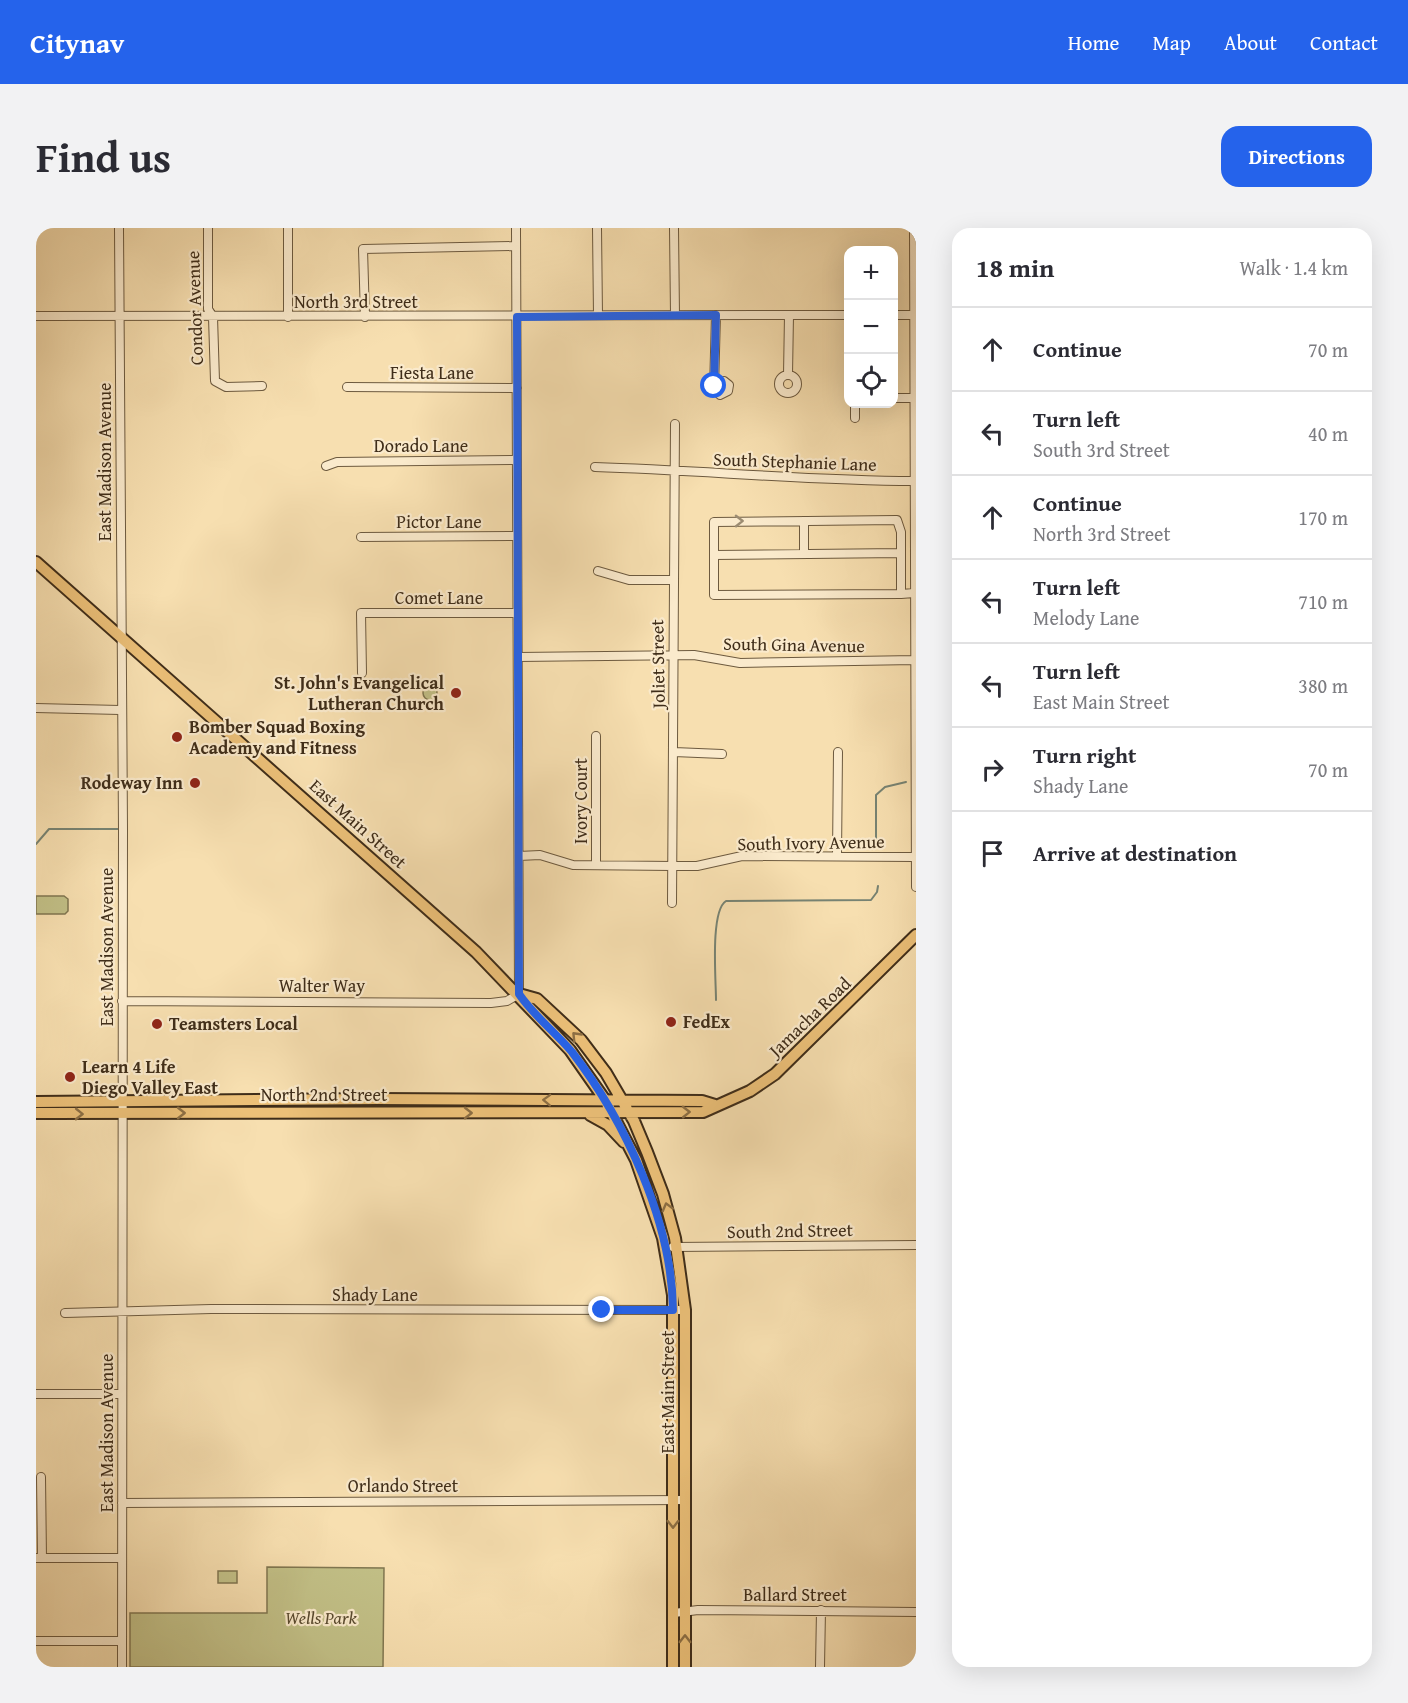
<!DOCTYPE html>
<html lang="en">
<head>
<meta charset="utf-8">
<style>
	body { margin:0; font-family:"Gentium Book Plus",serif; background:#f2f2f3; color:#2b2b33 }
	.controls { position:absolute; right:18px; top:18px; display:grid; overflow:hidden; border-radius:12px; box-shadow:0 6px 24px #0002 }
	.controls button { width:54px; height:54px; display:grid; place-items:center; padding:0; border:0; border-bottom:2px solid #e1e1e2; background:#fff; color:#2b2b33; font:30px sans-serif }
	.stop { position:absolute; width:18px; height:18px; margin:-14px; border:4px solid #2563eb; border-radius:50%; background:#fff }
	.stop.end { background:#2563eb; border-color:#fff; box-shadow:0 2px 6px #0008 }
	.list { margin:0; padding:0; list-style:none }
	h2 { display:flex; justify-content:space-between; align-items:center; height:78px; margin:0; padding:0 24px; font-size:26px }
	h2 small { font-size:20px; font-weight:400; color:#7c7c81 }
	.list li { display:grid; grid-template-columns:39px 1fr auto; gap:18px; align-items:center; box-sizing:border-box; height:84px; padding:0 24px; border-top:2px solid #e1e1e2 }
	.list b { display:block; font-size:22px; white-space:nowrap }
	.list p { margin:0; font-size:20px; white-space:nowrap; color:#7c7c81 }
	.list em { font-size:20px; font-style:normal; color:#7c7c81 }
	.icon { flex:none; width:33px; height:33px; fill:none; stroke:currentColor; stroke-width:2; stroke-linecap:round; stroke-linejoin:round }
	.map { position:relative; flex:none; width:880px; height:1439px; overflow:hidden; border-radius:18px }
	header { display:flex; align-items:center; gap:36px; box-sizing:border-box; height:84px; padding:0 30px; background:#2563eb; color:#fff }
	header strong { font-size:28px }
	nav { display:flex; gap:33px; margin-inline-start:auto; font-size:21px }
	.intro { display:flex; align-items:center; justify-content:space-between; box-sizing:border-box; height:144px; padding:0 36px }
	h1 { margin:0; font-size:42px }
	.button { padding:15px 27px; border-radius:18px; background:#2563eb; color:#fff; font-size:21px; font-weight:700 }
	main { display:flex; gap:36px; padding:0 36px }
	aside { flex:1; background:#fff; border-radius:18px; box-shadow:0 6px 24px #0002 }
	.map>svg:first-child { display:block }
	.green { fill:#c2c087; stroke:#807650; stroke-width:1.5 }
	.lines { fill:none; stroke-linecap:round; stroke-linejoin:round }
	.stream { stroke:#778373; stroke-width:2 }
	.minor-casing { stroke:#6d5a3f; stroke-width:10 }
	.major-casing { stroke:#3f2d19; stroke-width:14 }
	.minor { stroke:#faeacc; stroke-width:8 }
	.major { stroke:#ecc078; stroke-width:10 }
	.oneway { stroke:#9c8c72 }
	.oneway2 { stroke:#8d6f44 }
	.route { stroke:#2563eb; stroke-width:8 }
	.poi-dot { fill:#8f2418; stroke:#faeacc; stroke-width:2 }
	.labels { text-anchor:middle; stroke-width:4.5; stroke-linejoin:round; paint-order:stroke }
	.street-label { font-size:18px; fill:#3f2d19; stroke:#faeacc }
	.poi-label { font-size:18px; font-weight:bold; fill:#3f2d19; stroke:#faeacc; text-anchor:start }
	.park-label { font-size:18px; font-style:italic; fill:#594a2f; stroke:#faeacc }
</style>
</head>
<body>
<header>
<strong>Citynav</strong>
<nav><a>Home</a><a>Map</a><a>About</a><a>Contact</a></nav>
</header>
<div class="intro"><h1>Find us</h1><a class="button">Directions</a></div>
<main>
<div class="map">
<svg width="880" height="1439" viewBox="0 0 880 1439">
	<rect width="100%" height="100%" fill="#f7dfb0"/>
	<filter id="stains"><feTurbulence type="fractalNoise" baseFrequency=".00333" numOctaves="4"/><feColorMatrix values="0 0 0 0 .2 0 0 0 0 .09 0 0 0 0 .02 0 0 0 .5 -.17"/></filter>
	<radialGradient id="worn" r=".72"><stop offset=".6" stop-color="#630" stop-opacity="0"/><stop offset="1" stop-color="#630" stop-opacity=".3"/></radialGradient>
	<path class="green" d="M387 465a7 7 0 1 1 14 0a7 7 0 1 1-14 0Z
		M0,668h28l4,3v12l-3,3h-29z
		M231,1339l117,1 -1,99h-253v-54h137z
		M182,1343h19v12h-19z"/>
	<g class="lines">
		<path class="stream" d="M0,616l13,-15h73
			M840,618v-51l9,-8 21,-5
			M680,772c0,-20 -6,-89 10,-99l145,-1 6,-8 1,-6"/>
		<g class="minor-casing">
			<path id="minor" d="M83,0l4,601 -1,838
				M172,0v81l5,8 2,64 11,6 36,-1
				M252,0v89
				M561,0l1,87
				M638,0l1,87
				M878,0l2,659
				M858,87h22
				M0,88l812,-1
				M329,89l-2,-68 153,-3
				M752,147l1,-60
				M743 156a9 9 0 1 1 18 0a9 9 0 1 1-18 0Z
				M680,155l8,-2 5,4 -1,6 -8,4 -6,-6 2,-74
				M311,159l170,1
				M858,170h20
				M819,190v-14
				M290,238l11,-4 180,-2
				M559,239c107,3 212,14 319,14
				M325,309l156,-1
				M768,326v-33
				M678,327l187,-2
				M562,343l31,9h44
				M865,366v-62l-4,-12 -183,2v73l187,-1 13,-1
				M482,429l176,-2 46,8 175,-3
				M326,445l-1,-60h156
				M0,480l84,2
				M560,508v129
				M638,524l48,2
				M483,628l21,-1 33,10 100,1h24l45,-10 172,1
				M801,628l1,-104
				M636,675l3,-479
				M86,773l369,2 16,-2 12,-7 -3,-766
				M637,1019l243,-2
				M29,1085l146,-4 474,1
				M0,1166h86
				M5,1249l1,81
				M86,1275l563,-3
				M0,1330h86
				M638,1385l24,-3 218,2
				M0,1413h86
				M784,1439l1,-57"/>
		</g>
		<g class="major-casing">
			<path id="major" d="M0,334l440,390 94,98 35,50 31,60 27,78 10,57v372
				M483,766l18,5 44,41 25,33 28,48 13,31 16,42 12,44 10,72v357
				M0,874l342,-3 324,2 13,4
				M0,885l667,-1 47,-21 25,-17 141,-139
				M554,887l18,10 16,17"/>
		</g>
		<use href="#minor" class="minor"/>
		<use href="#major" class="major"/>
	</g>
	<defs><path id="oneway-chevron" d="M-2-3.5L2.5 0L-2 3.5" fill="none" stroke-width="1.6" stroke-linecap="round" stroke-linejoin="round" transform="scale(1.5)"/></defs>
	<use class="oneway" href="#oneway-chevron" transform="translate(703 293) rotate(-1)"/>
	<g class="oneway2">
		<use href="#oneway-chevron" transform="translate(540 808) rotate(-134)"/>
		<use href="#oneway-chevron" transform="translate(511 872) rotate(-178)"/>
		<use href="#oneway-chevron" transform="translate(650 884) rotate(-1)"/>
		<use href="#oneway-chevron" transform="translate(145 885)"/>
		<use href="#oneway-chevron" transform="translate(432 885)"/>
		<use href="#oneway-chevron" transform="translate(43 886) rotate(1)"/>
		<use href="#oneway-chevron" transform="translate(631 979) rotate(-105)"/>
		<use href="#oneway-chevron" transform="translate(637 1296) rotate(90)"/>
		<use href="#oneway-chevron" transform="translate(649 1411) rotate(-90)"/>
	</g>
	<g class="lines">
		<path class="route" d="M566,1082h71c-1,-89 -48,-189 -101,-258 -17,-20 -38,-36 -53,-58l-2,-677 199,-2 -2,71"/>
	</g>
	<g class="poi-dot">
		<circle cx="420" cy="465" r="6"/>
		<circle cx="141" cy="509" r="6"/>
		<circle cx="159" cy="555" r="6"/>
		<circle cx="635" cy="794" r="6"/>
		<circle cx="121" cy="796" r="6"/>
		<circle cx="34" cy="849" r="6"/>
	</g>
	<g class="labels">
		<g class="street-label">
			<text x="320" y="80">North 3rd Street</text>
			<text transform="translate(159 80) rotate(-92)" y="6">Condor Avenue</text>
			<text x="396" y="151">Fiesta Lane</text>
			<text x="385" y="224">Dorado Lane</text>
			<text transform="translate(69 234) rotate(-90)" y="6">East Madison Avenue</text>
			<text transform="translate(759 234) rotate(2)" y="6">South Stephanie Lane</text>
			<text x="403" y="300">Pictor Lane</text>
			<text x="403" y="376">Comet Lane</text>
			<text transform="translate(758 417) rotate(1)" y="6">South Gina Avenue</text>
			<text transform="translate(622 436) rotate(-91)" y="6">Joliet Street</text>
			<text transform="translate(545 573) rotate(-90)" y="6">Ivory Court</text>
			<text transform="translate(322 596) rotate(42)" y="6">East Main Street</text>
			<text transform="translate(775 615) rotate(-1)" y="6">South Ivory Avenue</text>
			<text transform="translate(71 719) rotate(-90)" y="6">East Madison Avenue</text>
			<text x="286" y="764">Walter Way</text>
			<text transform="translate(774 789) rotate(-44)" y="6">Jamacha Road</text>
			<text x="288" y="873">North 2nd Street</text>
			<text transform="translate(754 1003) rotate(-1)" y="6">South 2nd Street</text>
			<text x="339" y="1073">Shady Lane</text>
			<text transform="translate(632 1164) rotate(-90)" y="6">East Main Street</text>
			<text transform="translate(71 1205) rotate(-90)" y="6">East Madison Avenue</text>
			<text x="367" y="1264">Orlando Street</text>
			<text x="759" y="1373">Ballard Street</text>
		</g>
		<g class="poi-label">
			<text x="408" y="461" text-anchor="end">St. John's Evangelical<tspan x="408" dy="21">Lutheran Church</tspan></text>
			<text x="153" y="505">Bomber Squad Boxing<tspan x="153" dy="21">Academy and Fitness</tspan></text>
			<text x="147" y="561" text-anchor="end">Rodeway Inn</text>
			<text x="647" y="800">FedEx</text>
			<text x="133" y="802">Teamsters Local</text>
			<text x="46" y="845">Learn 4 Life<tspan x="46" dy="21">Diego Valley East</tspan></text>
		</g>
		<g class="park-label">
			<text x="285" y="1396">Wells Park</text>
		</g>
	</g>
	<rect width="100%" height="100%" filter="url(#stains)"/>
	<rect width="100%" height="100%" fill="url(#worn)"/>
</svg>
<div class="controls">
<button>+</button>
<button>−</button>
<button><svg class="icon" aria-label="locate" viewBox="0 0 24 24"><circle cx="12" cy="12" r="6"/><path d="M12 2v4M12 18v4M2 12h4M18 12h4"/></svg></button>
</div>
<div class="stop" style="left:678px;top:158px"></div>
<div class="stop end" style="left:566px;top:1082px"></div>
</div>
<aside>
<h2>18 min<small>Walk · 1.4 km</small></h2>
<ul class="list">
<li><svg class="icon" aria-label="ahead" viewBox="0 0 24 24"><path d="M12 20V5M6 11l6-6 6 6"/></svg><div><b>Continue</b></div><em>70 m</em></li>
<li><svg class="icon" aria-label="left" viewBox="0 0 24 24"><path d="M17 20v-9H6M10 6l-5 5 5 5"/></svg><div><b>Turn left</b><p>South 3rd Street</p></div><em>40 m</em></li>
<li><svg class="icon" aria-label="ahead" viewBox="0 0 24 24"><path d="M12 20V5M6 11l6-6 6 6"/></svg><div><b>Continue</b><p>North 3rd Street</p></div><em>170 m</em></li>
<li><svg class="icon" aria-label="left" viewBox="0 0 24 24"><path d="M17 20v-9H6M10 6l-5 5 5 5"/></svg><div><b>Turn left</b><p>Melody Lane</p></div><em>710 m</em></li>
<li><svg class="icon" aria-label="left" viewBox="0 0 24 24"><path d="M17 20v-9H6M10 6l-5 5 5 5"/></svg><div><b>Turn left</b><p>East Main Street</p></div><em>380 m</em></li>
<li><svg class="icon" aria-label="right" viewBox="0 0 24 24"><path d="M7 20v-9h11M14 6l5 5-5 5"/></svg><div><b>Turn right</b><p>Shady Lane</p></div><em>70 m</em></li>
<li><svg class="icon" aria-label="arrive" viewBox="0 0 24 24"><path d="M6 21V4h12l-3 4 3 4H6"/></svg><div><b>Arrive at destination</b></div></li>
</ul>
</aside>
</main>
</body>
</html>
